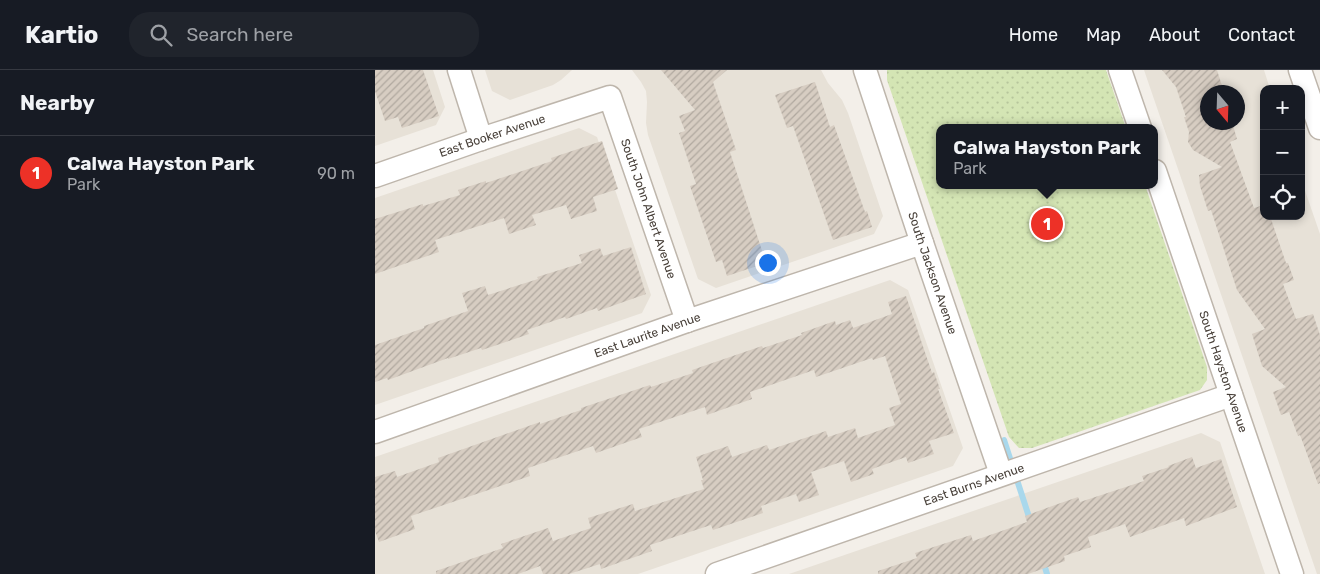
<!DOCTYPE html>
<html lang="en">
<head>
<meta charset="utf-8">
<style>
	body { margin:0; font-family:Rubik,sans-serif; background:#20242c; color:#f1f3f6 }
	.controls { position:absolute; right:15px; top:15px; display:grid; overflow:hidden; border-radius:10px; box-shadow:0 2px 8px #0003 }
	.controls button { width:45px; height:45px; display:grid; place-items:center; padding:0; border:0; border-bottom:1px solid #363941; background:#171b24; color:#f1f3f6; font:25px sans-serif }
	.compass { position:absolute; left:825px; top:15px; width:45px; height:45px; border-radius:50%; background:#171b24; box-shadow:0 2px 8px #0003; rotate:161deg }
	.you { position:absolute; left:392px; top:192px; width:18px; height:18px; margin:-12px; border:4px solid #fff; border-radius:50%; background:#1a73e8; box-shadow:0 0 0 8px #1a73e833 }
	.badge { display:grid; place-items:center; width:32px; height:32px; border-radius:50%; background:#ed3127; color:#fff; font-size:16px; font-weight:700 }
	.pin { position:absolute; translate:-50% -50%; border:2px solid #fff; box-shadow:0 1px 5px #0006 }
	.popup { position:absolute; left:561px; top:54px; width:222px; height:65px; box-sizing:border-box; display:grid; place-content:center; border-radius:10px; background:#171b24; filter:drop-shadow(0 1px 4px #0005); font-size:16px; white-space:nowrap; color:#9ea1a6 }
	.popup b { font-size:19px; color:#f1f3f6 }
	.popup::after { content:''; position:absolute; left:50%; top:100%; margin-left:-10px; border:10px solid transparent; border-top-color:#171b24 }
	.list { margin:0; padding:0; list-style:none }
	h2 { display:flex; justify-content:space-between; align-items:center; height:65px; margin:0; padding:0 20px; font-size:21px }
	h2 small { font-size:16px; font-weight:400; color:#9ea1a6 }
	.list li { display:grid; grid-template-columns:32px 1fr auto; gap:15px; align-items:center; box-sizing:border-box; height:75px; padding:0 20px; border-top:1px solid #363941 }
	.list b { display:block; font-size:19px; white-space:nowrap }
	.list p { margin:0; font-size:16px; white-space:nowrap; color:#9ea1a6 }
	.list em { font-size:16px; font-style:normal; color:#9ea1a6 }
	.icon { flex:none; width:28px; height:28px; fill:none; stroke:currentColor; stroke-width:2; stroke-linecap:round; stroke-linejoin:round }
	.map { position:relative; flex:none; width:945px; height:504px; overflow:hidden }
	header { display:flex; align-items:center; gap:30px; box-sizing:border-box; height:70px; padding:0 25px; background:#171b24; border-bottom:1px solid #363941 }
	header strong { font-size:24px }
	nav { display:flex; gap:28px; margin-inline-start:auto; font-size:18px }
	.search { width:350px; height:45px; background:#20242c; display:flex; align-items:center; gap:12px; box-sizing:border-box; padding:0 18px; border-radius:20px; color:#9ea1a6; font-size:19px }
	main { display:flex }
	aside { flex:1; background:#171b24 }
	.map>svg:first-child { display:block }
	.residential { fill:#e7e1d7; fill-rule:evenodd }
	.park { fill:url(#park-dots) }
	.lines { fill:none; stroke-linecap:round; stroke-linejoin:round }
	.stream { stroke:#a9d8ec; stroke-width:6 }
	.building { fill:url(#building-hatch) }
	.minor-casing { stroke:#beb6ac; stroke-width:25 }
	.minor { stroke:#fff; stroke-width:22 }
	.labels { text-anchor:middle; stroke-width:4; stroke-linejoin:round; paint-order:stroke }
	.street-label { font-size:12px; fill:#473f38; stroke:#fff }
</style>
</head>
<body>
<header>
<strong>Kartio</strong>
<div class="search"><svg class="icon" aria-label="search" viewBox="0 0 24 24"><circle cx="10" cy="10" r="6"/><path d="M15 15l6 6"/></svg>Search here</div>
<nav><a>Home</a><a>Map</a><a>About</a><a>Contact</a></nav>
</header>
<main>
<aside>
<h2>Nearby<small></small></h2>
<ul class="list">
<li><span class="badge">1</span><div><b>Calwa Hayston Park</b><p>Park</p></div><em>90 m</em></li>
</ul>
</aside>
<div class="map">
<svg width="945" height="504" viewBox="0 0 945 504">
	<defs>
		<pattern id="park-dots" width="8" height="8" patternUnits="userSpaceOnUse" patternTransform="scale(1.25)"><rect width="8" height="8" fill="#d4e5b4"/><path d="M2 2h.1M6 6h.1" fill="none" stroke="#b7c69c" stroke-width="1.8" stroke-linecap="round"/></pattern>
		<pattern id="building-hatch" width="6" height="6" patternUnits="userSpaceOnUse" patternTransform="scale(1.25)"><rect width="6" height="6" fill="#d7cdc2"/><path d="M-1 1l2-2M0 6l6-6M5 7l2-2" fill="none" stroke="#b0a89f"/></pattern>
	</defs>
	<rect width="100%" height="100%" fill="#f3efe9"/>
	<path class="residential" d="M0,0h58l12,37 -9,18 -61,21z
		M110,0h87l-11,10 -8,5 -43,15 -18,-9z
		M257,0h189l7,13 14,17 6,13 35,103 -9,18 -158,54 -18,-9 -50,-144 -2,-12 1,-21 -1,-11 -5,-9z
		M769,0h120l6,19h-6v127h37v-37l19,55v340h-3zM832,22h30v30h-30z
		M204,58l18,9 54,158 -9,18 -267,92v-207z
		M515,210l18,10 55,158 -10,18 -315,108h-263v-117z
		M826,363l19,9 45,132h-476z"/>
	<path class="park" d="M512,0h219l20,58h-187v57h206l62,182v13l-7,10 -168,58h-13l-10,-11 -122,-357z"/>
	<g class="lines">
		<path class="stream" d="M629,370l27,83
			M668,491l4,13"/>
	</g>
	<path class="building" d="M0,0h48l16,46 -37,12 -4,-11 -13,4 -10,-30z
		M286,0h66l-14,12 23,68 -6,2 36,111 -39,13 -5,-16 -6,2 -26,-76 6,-2 -17,-51 6,-2 -6,-15 16,-6z
		M787,0h55l6,19 -10,3h-6v30h25l5,17 -7,3 24,66 10,-3v11h6l16,47h2l6,17 -11,4 13,35 17,-5 7,21v148l-2,1 -18,-49 -2,1 -9,-24 -8,3 -8,-23 13,-5 -24,-21 -10,-32 13,-5 -28,-39 -26,-80 -3,1 -8,-25 -1,-11 23,-8 -29,-17 -5,-8 1,-10 -5,-15h2l-10,-30z
		M440,12l15,45 4,-2 31,87 2,-1 5,16 -39,13 -40,-114 -6,2 -12,-33z
		M227,71l16,48 -25,8 4,14 -26,8 -5,-14 -34,10 4,10 -27,9 -5,-16 -69,22 4,12 -64,22v-55l48,-15v2l37,-11 -2,-5 28,-9v2l66,-22 -1,-3z
		M256,177l15,47 -48,17 -1,-3 -31,11 -1,-2 -38,13 2,4 -29,10 -18,6 -1,-2 -33,11v-1l-60,22 -1,-2 -12,4v-37l49,-17v-2l44,-15 -6,-18 23,-7 3,9 50,-16 -1,-2 45,-14 -3,-8 21,-7 3,8z
		M531,226l26,77 2,-1 6,17h-2l16,44 -25,8 5,13 -26,9 -2,-6 -34,12 2,5 -23,8 -7,-21 -33,11 8,23 -20,7 -3,-8 -35,12 2,7 -50,17 -2,-5 -61,20 2,6 -51,18 -1,-5 -31,10h-26l-3,-8 -22,8h-82v-3l67,-23 -2,-4 47,-16 5,13 38,-13 -3,-10 45,-14 2,7 69,-22 -3,-9h2l-7,-23 32,-11 4,11 35,-12 2,5 57,-19 2,6 27,-9 3,10 37,-13 -6,-17 12,-4 -16,-48 -12,4 -1,-2 -56,19 -2,-7 -64,22 2,7 -45,16 -2,-8 -66,22 3,8 -46,16 -3,-7 -65,22 2,8 -119,40 4,13 -36,13 -4,-11v-54l20,-6 2,6 42,-15 -1,-4 102,-36v2l41,-14v-2l69,-23 1,2 42,-14 -1,-3 70,-24 1,2 39,-13 -1,-2 34,-12 1,4 14,-5 3,8 39,-14 -4,-12z
		M817,387l4,11 25,-9 16,48 -51,19 -2,-8 -54,19 -5,-13 -37,13 3,10 -27,9 1,5 -37,13h-150v-3l39,-13 -2,-5 56,-18 2,6 54,-19 -2,-6 30,-11 23,-8 2,5 64,-21 -2,-5 27,-9 -1,-1z"/>
	<g class="lines">
		<g class="minor-casing">
			<g id="minor">
				<path d="M84,0l22,69"/>
				<path id="s1" d="M490,0l57,173 79,231"/>
				<path d="M745,0l20,58"/>
				<path d="M925,0l20,58"/>
				<path id="s2" d="M780,101l137,403"/>
				<path id="s3" d="M0,106l106,-37 129,-42 77,224"/>
				<path id="s4" d="M0,362l312,-111 235,-78"/>
				<path id="s5" d="M342,504l514,-179"/>
			</g>
		</g>
		<use href="#minor" class="minor"/>
	</g>
	<g class="labels">
		<g class="street-label">
			<text dy="4" stroke="none"><textPath href="#s3" startOffset="124">East Booker Avenue</textPath></text>
			<text dy="4" stroke="none"><textPath href="#s3" startOffset="366">South John Albert Avenue</textPath></text>
			<text dy="4" stroke="none"><textPath href="#s1" startOffset="214">South Jackson Avenue</textPath></text>
			<text dy="4" stroke="none"><textPath href="#s4" startOffset="289">East Laurite Avenue</textPath></text>
			<text dy="4" stroke="none"><textPath href="#s2" startOffset="212">South Hayston Avenue</textPath></text>
			<text dy="4" stroke="none"><textPath href="#s5" startOffset="272">East Burns Avenue</textPath></text>
		</g>
	</g>
</svg>
<div class="controls">
<button>+</button>
<button>−</button>
<button><svg class="icon" aria-label="locate" viewBox="0 0 24 24"><circle cx="12" cy="12" r="6"/><path d="M12 2v4M12 18v4M2 12h4M18 12h4"/></svg></button>
</div>
<svg class="compass" viewBox="-18 -18 36 36"><path d="M0-13l5 13h-10z" fill="#e53935"/><path d="M0 13l5-13h-10z" fill="#9ea1a6"/></svg>
<div class="you"></div>
<div class="pin badge" style="left:672px;top:154px">1</div>
<div class="popup"><b>Calwa Hayston Park</b>Park</div>
</div>
</main>
</body>
</html>
